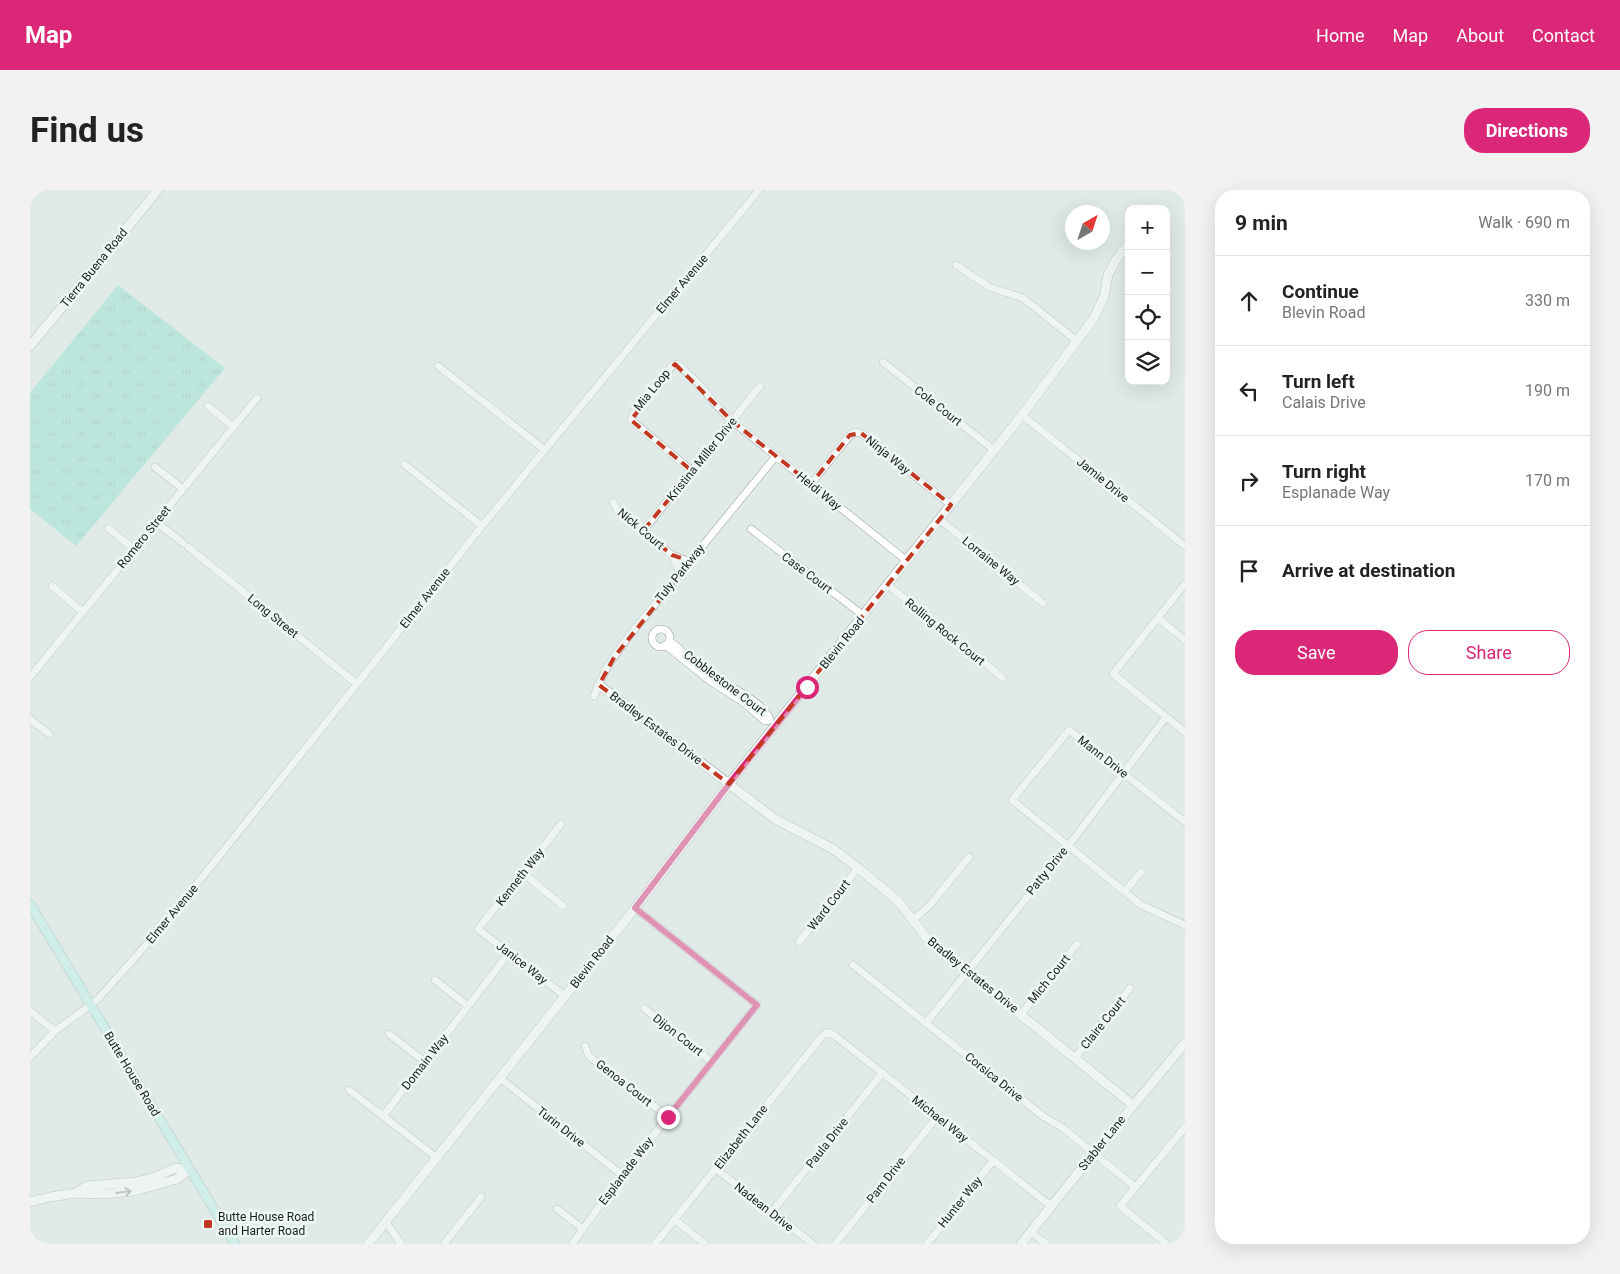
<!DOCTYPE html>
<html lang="en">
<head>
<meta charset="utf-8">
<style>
	body { margin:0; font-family:Roboto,sans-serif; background:#f2f2f2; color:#222 }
	.controls { position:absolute; right:15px; top:15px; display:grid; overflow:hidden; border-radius:10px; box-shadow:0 5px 20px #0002 }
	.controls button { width:45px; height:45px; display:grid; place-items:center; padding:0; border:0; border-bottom:1px solid #e0e0e0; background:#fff; color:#222; font:25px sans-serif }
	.compass { position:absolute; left:1035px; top:15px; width:45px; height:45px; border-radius:50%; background:#fff; box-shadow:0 5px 20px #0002; rotate:39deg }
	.stop { position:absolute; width:15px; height:15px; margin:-11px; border:4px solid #db2777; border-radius:50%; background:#fff }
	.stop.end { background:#db2777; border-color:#fff; box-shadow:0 1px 5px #0008 }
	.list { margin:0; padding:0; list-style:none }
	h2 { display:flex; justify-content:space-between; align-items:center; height:65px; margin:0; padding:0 20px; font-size:21px }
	h2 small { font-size:16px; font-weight:400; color:#767676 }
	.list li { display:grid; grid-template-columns:32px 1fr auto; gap:15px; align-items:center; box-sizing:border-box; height:90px; padding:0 20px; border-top:1px solid #e0e0e0 }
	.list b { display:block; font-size:19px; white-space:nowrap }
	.list p { margin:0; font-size:16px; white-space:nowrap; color:#767676 }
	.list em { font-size:16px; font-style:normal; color:#767676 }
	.actions { display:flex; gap:10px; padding:15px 20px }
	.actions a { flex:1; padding:11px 0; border:1px solid #db2777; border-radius:20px; text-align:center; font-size:18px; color:#db2777 }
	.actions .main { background:#db2777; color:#fff }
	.icon { flex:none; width:28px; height:28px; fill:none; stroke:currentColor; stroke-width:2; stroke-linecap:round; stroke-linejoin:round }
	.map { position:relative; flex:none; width:1155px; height:1054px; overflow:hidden; border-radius:20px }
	header { display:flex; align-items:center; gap:30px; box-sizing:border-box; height:70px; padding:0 25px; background:#db2777; color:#fff }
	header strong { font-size:24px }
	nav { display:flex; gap:28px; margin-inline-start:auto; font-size:18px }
	.intro { display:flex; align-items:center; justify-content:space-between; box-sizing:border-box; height:120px; padding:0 30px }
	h1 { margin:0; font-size:35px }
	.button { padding:12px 22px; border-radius:20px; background:#db2777; color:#fff; font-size:18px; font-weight:700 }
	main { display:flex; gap:30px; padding:0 30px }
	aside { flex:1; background:#fff; border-radius:20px; box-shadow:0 5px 20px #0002 }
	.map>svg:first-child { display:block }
	.grass { fill:url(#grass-tufts) }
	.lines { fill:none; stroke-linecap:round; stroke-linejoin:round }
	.minor-casing { stroke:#939d9b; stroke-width:8 }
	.tertiary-casing { stroke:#939d9b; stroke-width:10 }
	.secondary-casing { stroke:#939d9b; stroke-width:10 }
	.minor { stroke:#fff; stroke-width:7 }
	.tertiary { stroke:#fff; stroke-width:9 }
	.secondary { stroke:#baf1eb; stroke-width:9 }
	.oneway { stroke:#989999 }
	.route { stroke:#db2777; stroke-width:6 }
	.marked { fill:none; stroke:#c2371f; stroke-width:4; stroke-dasharray:10 6; stroke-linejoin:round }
	.poi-dot { fill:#c2371f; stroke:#edf8f6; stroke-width:2 }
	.labels { text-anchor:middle; stroke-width:5; stroke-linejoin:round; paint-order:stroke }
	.street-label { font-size:12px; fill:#191d1c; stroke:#edf8f6 }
	.poi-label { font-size:12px; fill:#191d1c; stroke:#edf8f6; text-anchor:start }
</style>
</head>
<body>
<header>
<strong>Map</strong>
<nav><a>Home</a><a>Map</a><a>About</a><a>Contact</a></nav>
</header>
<div class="intro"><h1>Find us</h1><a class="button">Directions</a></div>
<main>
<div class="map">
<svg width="1155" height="1054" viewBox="0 0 1155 1054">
	<defs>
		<pattern id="grass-tufts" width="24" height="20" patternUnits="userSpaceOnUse" patternTransform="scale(1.25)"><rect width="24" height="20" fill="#90ddcf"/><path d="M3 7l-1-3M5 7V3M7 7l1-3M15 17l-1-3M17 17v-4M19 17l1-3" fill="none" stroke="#7cbdb1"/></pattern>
	</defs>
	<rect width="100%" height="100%" fill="#e0ebe8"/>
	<path class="grass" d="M88,95l107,83 -149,178 -46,-37v-116z"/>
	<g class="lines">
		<g class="minor-casing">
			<path id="minor" d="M926,75l33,22 34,11 54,43
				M853,172l111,88
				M408,176l107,84
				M178,216l26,21
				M992,225l163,131
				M374,274l78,62
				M125,277l28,22
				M662,281l-61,-51 3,-8 38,-46 3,-2 4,1 21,20 17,21 15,15 175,140
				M781,294l39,-49 4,-3 7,1 90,72
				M583,312l5,9 54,44 18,7
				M909,329l104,84
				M126,332l27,21
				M78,338l26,21
				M721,339l113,87
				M613,341l117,-145
				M158,357l169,137
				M642,365l6,14 4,3
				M1155,394l-72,90 72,58
				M858,395l115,93
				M22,396l31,26
				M1128,428l27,22
				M622 448a9 9 0 1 1 18 0a9 9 0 1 1-18 0Z
				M639,450c14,12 28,25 43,35 15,11 53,27 58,45
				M635,455l45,36 33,21 22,19 5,-1
				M0,487l227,-279
				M564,506l13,-29 18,-26 151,-185
				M0,529l19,15
				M1155,632l-116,-92 -57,70 129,105 44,20
				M531,634l-83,105 87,67
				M493,683l40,33
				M1095,701l16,-19
				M883,730l17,-15 39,-48
				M769,752l59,-74
				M823,775l191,152 19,11 72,59
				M405,790l33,26
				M614,818l68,54
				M0,821l25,20
				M991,824l56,-70
				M896,833l143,-178 97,-128
				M359,844l36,28
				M555,856l4,10 79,61
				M0,867l25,-26 42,-31 66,-74 194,-242 125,-158 277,-336
				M1045,868l55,-70
				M470,888l122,97
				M319,900l34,26
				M407,968l-54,-42 126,-163
				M686,979l97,75
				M527,1019l26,20
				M742,1022l110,-139
				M645,1030l30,24
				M356,1032l15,22
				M1001,1042l15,12
				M414,1054l37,-47
				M542,1054l50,-69 135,-170 -122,-97
				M625,1054l168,-209 5,-3 6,3 217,171
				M805,1054l102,-127
				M897,1054l66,-83
				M1137,1054l-47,-38 65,-79"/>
		</g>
		<g class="tertiary-casing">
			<path id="tertiary" d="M0,156l128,-156
				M569,495l176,134 58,30 25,19 39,32 29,37 8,8 199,160
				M46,1003l11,-7 48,-4 20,-5 20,-9 14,2
				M0,1012l20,-5 26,-4 29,1 29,-3 43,-12 12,-9
				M338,1054l267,-336 94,-124 293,-369 72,-97 10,-21 4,-22 8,-15 13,-17
				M991,1054l73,-91 91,-110"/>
		</g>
		<g class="secondary-casing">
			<path id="secondary" d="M0,714l205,340"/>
		</g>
		<use href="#minor" class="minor"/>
		<use href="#tertiary" class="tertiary"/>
		<use href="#secondary" class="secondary"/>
	</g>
	<defs><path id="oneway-shaft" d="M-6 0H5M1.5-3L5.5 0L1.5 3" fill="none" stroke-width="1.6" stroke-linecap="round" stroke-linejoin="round" transform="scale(1.25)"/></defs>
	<use class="oneway" href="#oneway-shaft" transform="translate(94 1002) rotate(-8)"/>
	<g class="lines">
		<path class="route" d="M638,927l89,-112 -122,-97 94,-124 78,-97"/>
	</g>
	<path d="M0 0H1155V1054H0ZM645,174l57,57 79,63 39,-49 11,-2 90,72 -222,279 -130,-99 16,-29 76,-95 -19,-6 -29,-24 49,-60 -61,-51z" fill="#e0ebe8" fill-opacity=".55" fill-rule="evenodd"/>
	<path class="marked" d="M645,174l57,57 79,63 39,-49 11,-2 90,72 -222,279 -130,-99 16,-29 76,-95 -19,-6 -29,-24 49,-60 -61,-51z"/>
	<rect class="poi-dot" x="173" y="1029" width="10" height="10" rx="2.5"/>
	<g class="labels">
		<g class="street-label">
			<text transform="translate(64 78) rotate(-51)" y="4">Tierra Buena Road</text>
			<text transform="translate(652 94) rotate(-50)" y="4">Elmer Avenue</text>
			<text transform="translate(622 200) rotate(-51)" y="4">Mia Loop</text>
			<text transform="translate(908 216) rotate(38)" y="4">Cole Court</text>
			<text transform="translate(858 265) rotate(39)" y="4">Ninja Way</text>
			<text transform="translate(672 269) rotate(-51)" y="4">Kristina Miller Drive</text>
			<text transform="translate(1073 290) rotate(39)" y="4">Jamie Drive</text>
			<text transform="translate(789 301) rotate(39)" y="4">Heidi Way</text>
			<text transform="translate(611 339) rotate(40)" y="4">Nick Court</text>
			<text transform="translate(114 347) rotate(-51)" y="4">Romero Street</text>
			<text transform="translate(961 371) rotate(39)" y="4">Lorraine Way</text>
			<text transform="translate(650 383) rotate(-51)" y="4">Tuly Parkway</text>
			<text transform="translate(777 383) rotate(37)" y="4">Case Court</text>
			<text transform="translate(395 408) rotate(-52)" y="4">Elmer Avenue</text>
			<text transform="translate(243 426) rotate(39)" y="4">Long Street</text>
			<text transform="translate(915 442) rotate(39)" y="4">Rolling Rock Court</text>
			<text transform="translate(812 453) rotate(-51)" y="4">Blevin Road</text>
			<text transform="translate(695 493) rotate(37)" y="4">Cobblestone Court</text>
			<text transform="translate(626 538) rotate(37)" y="4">Bradley Estates Drive</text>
			<text transform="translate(1073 567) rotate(38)" y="4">Mann Drive</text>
			<text transform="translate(1017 681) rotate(-51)" y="4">Patty Drive</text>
			<text transform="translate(490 687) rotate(-52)" y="4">Kenneth Way</text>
			<text transform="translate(799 715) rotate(-52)" y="4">Ward Court</text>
			<text transform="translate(142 724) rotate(-50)" y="4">Elmer Avenue</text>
			<text transform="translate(562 772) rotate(-52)" y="4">Blevin Road</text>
			<text transform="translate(492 773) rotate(38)" y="4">Janice Way</text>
			<text transform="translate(943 785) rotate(39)" y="4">Bradley Estates Drive</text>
			<text transform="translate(1019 789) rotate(-51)" y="4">Mich Court</text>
			<text transform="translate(1073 833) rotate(-51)" y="4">Claire Court</text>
			<text transform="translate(648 845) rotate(38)" y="4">Dijon Court</text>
			<text transform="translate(395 872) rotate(-52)" y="4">Domain Way</text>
			<text transform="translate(102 884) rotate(59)" y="4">Butte House Road</text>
			<text transform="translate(964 887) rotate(39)" y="4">Corsica Drive</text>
			<text transform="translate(594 893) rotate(38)" y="4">Genoa Court</text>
			<text transform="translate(910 929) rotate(38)" y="4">Michael Way</text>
			<text transform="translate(531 937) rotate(38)" y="4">Turin Drive</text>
			<text transform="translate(711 947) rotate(-52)" y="4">Elizabeth Lane</text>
			<text transform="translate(797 953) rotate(-52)" y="4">Paula Drive</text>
			<text transform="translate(1072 953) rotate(-51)" y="4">Stabler Lane</text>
			<text transform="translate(596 981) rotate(-53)" y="4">Esplanade Way</text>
			<text transform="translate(856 990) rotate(-52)" y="4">Pam Drive</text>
			<text transform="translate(930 1012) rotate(-51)" y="4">Hunter Way</text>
			<text transform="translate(734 1017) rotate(38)" y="4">Nadean Drive</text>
		</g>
		<g class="poi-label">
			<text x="188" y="1031">Butte House Road<tspan x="188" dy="14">and Harter Road</tspan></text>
		</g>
	</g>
</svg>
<div class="controls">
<button>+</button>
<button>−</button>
<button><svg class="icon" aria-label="locate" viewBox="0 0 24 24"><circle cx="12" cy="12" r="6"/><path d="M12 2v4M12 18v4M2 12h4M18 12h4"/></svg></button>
<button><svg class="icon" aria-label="layers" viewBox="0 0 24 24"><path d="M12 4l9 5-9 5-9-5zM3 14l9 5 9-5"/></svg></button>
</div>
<svg class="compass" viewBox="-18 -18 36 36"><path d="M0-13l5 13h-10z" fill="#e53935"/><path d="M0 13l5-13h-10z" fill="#767676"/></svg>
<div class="stop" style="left:777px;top:497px"></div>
<div class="stop end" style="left:638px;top:927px"></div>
</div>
<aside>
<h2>9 min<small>Walk · 690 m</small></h2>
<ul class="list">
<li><svg class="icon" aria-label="ahead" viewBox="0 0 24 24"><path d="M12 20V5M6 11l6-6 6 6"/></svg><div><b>Continue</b><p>Blevin Road</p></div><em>330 m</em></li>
<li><svg class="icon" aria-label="left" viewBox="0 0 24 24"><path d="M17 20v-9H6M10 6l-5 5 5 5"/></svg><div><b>Turn left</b><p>Calais Drive</p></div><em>190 m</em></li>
<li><svg class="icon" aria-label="right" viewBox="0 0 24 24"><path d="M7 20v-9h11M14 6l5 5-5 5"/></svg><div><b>Turn right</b><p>Esplanade Way</p></div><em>170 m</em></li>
<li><svg class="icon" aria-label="arrive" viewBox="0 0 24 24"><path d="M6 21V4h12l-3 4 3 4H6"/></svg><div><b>Arrive at destination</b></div></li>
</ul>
<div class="actions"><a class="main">Save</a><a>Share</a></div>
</aside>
</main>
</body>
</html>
